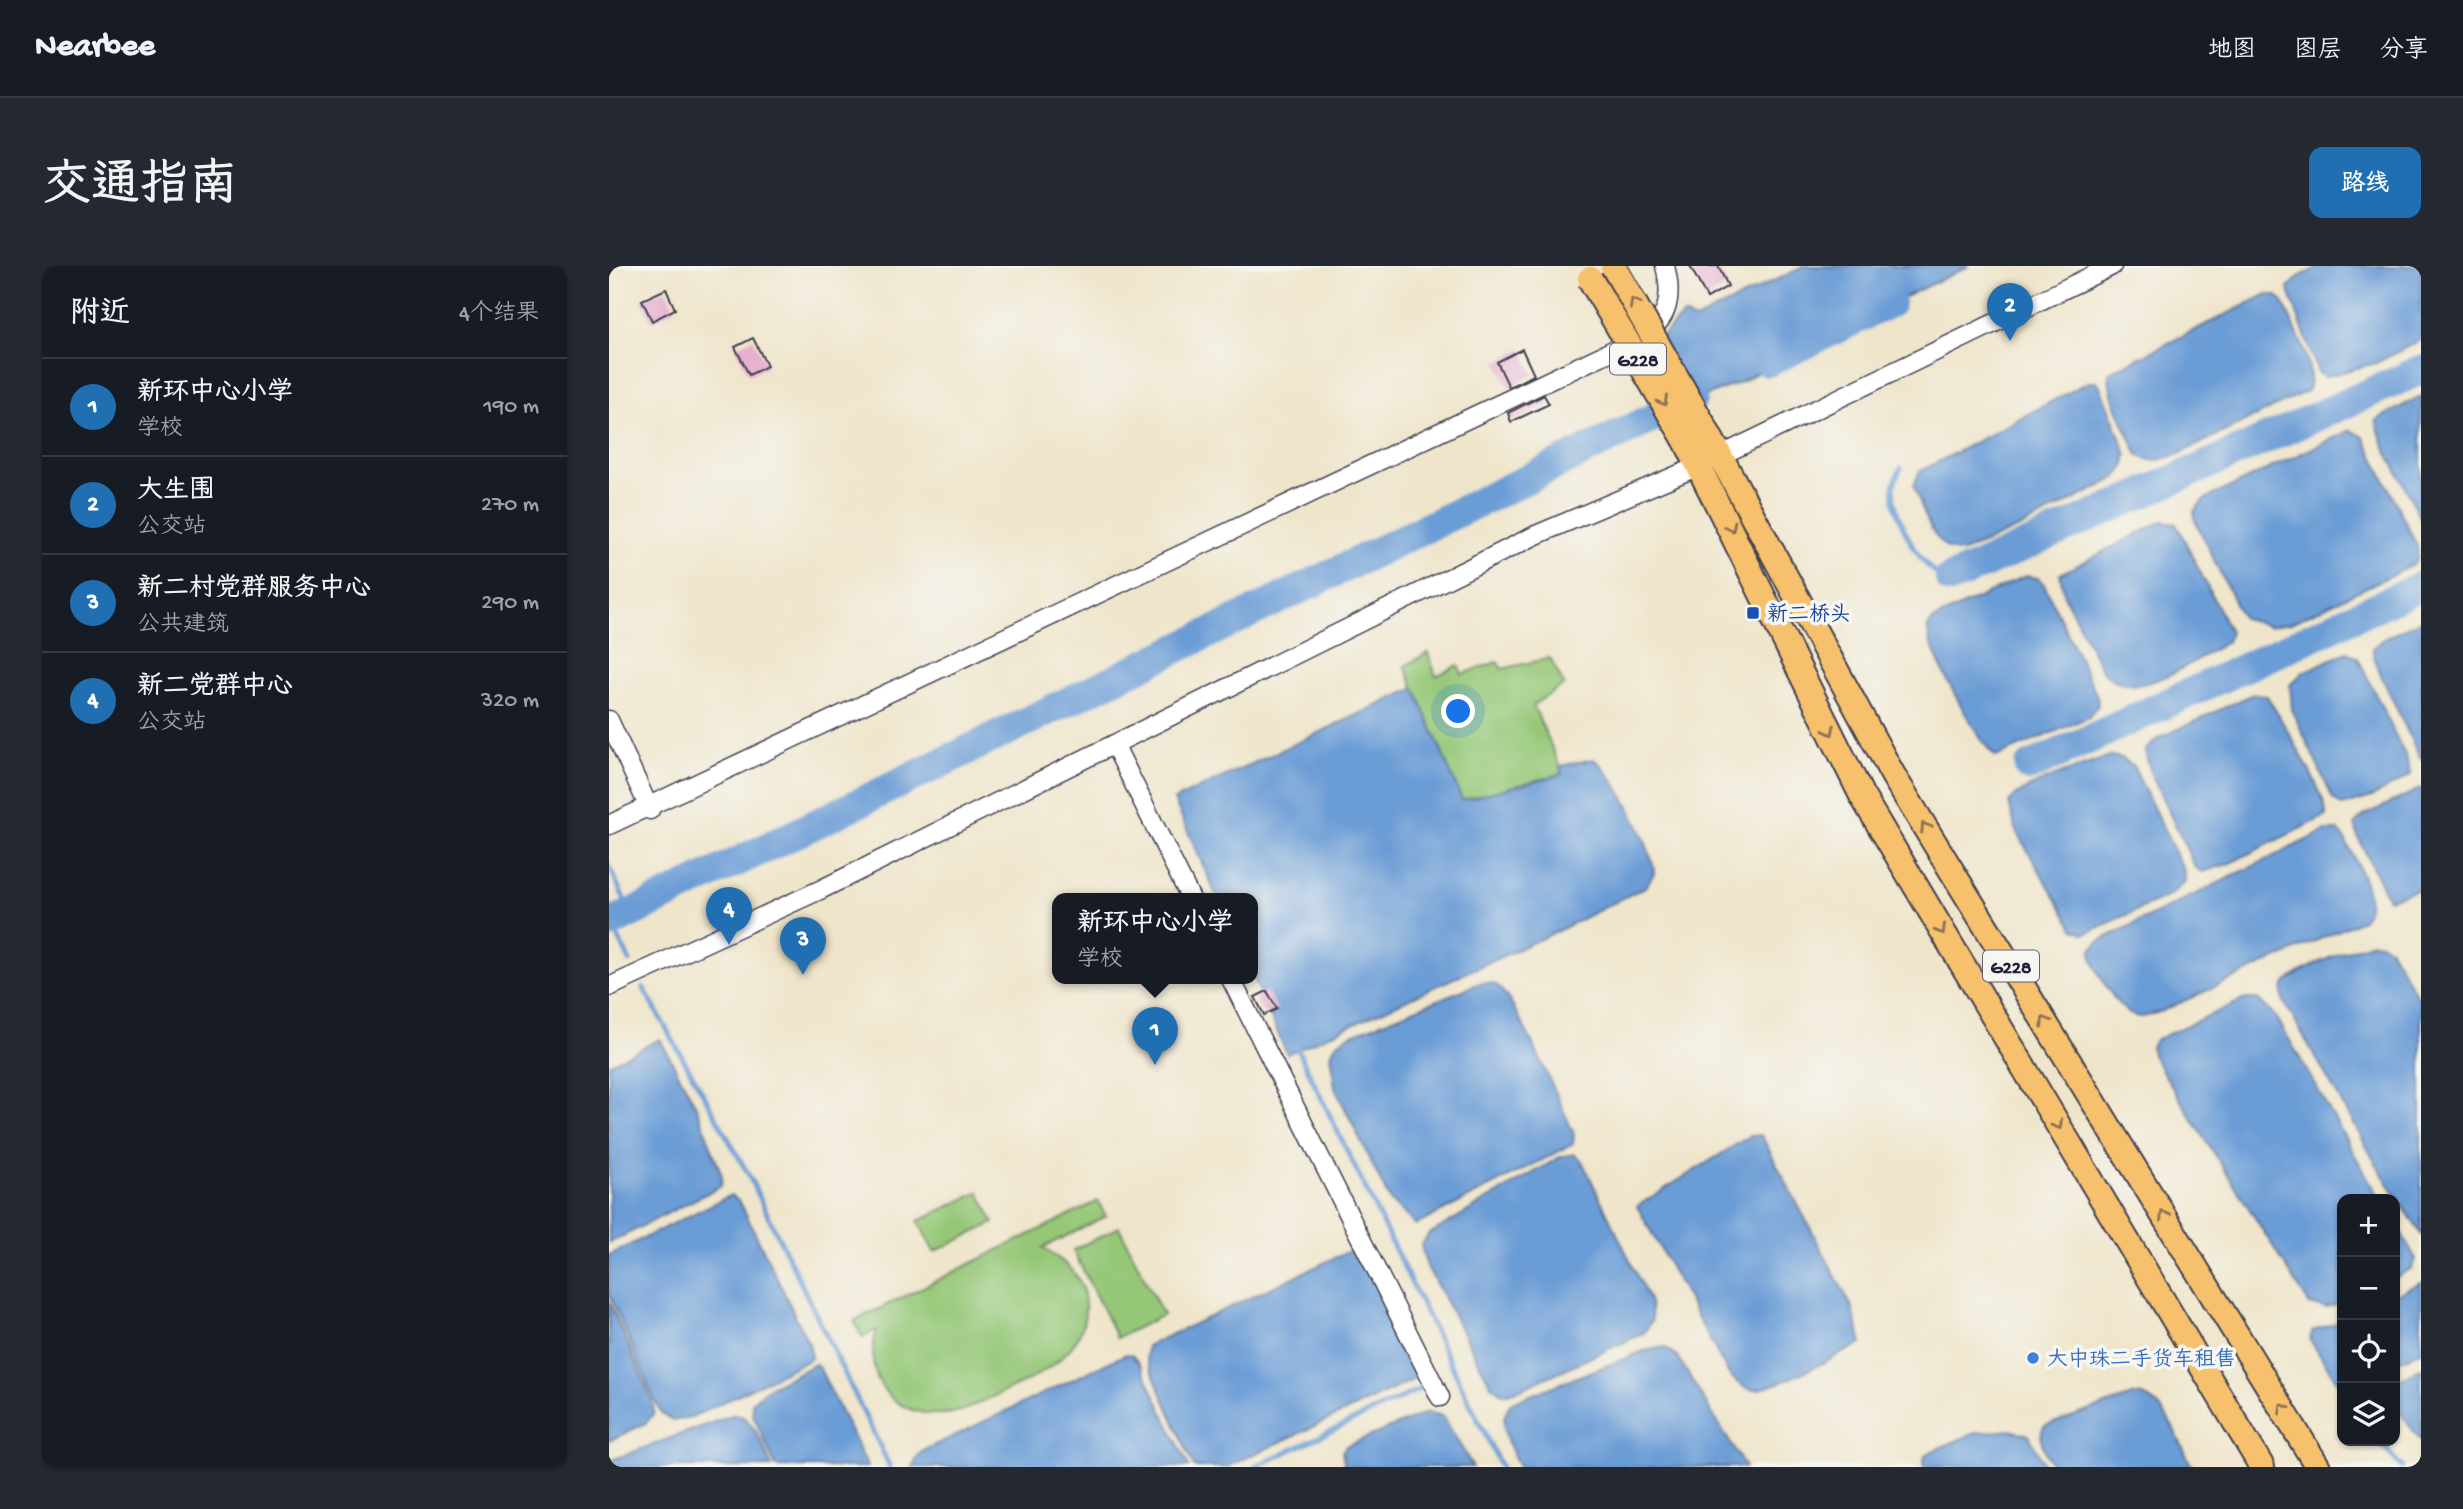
<!DOCTYPE html>
<html lang="zh">
<head>
<meta charset="utf-8">
<style>
	body { margin:0; font-family:"Gochi Hand","LXGW WenKai TC",sans-serif; background:#242831; color:#f1f3f6 }
	.controls { position:absolute; right:21px; bottom:21px; display:grid; overflow:hidden; border-radius:14px; box-shadow:0 2px 5px #0004 }
	.controls button { width:63px; height:63px; display:grid; place-items:center; padding:0; border:0; border-bottom:2px solid #363941; background:#171b24; color:#f1f3f6; font:35px sans-serif }
	.you { position:absolute; left:850px; top:446px; width:24px; height:24px; margin:-18px; border:5px solid #fff; border-radius:50%; background:#1a73e8; box-shadow:0 0 0 10px #1a73e833 }
	.badge { display:grid; place-items:center; width:46px; height:46px; border-radius:50%; background:#1f6fb2; color:#fff; font-size:23px; font-weight:700 }
	.pin { position:absolute; translate:-50% -58px; filter:drop-shadow(0 2px 4px #0008) }
	.pin::after { content:''; position:absolute; top:37px; width:24px; height:21px; background:inherit; clip-path:polygon(0 0,100% 0,50% 100%) }
	.popup { position:absolute; left:443px; top:627px; width:206px; height:91px; box-sizing:border-box; display:grid; place-content:center; border-radius:14px; background:#171b24; filter:drop-shadow(0 2px 5px #0005); font-size:23px; white-space:nowrap; color:#9ea1a6 }
	.popup b { font-size:26px; color:#f1f3f6 }
	.popup::after { content:''; position:absolute; left:50%; top:100%; margin-left:-14px; border:14px solid transparent; border-top-color:#171b24 }
	.list { margin:0; padding:0; list-style:none }
	h2 { display:flex; justify-content:space-between; align-items:center; height:91px; margin:0; padding:0 28px; font-size:30px }
	h2 small { font-size:23px; font-weight:400; color:#9ea1a6 }
	.list li { display:grid; grid-template-columns:46px 1fr auto; gap:21px; align-items:center; box-sizing:border-box; height:98px; padding:0 28px; border-top:2px solid #363941 }
	.list b { display:block; font-size:26px; white-space:nowrap }
	.list p { margin:0; font-size:23px; white-space:nowrap; color:#9ea1a6 }
	.list em { font-size:23px; font-style:normal; color:#9ea1a6 }
	.icon { flex:none; width:38px; height:38px; fill:none; stroke:currentColor; stroke-width:2; stroke-linecap:round; stroke-linejoin:round }
	.map { position:relative; flex:none; width:1812px; height:1201px; overflow:hidden; border-radius:14px }
	header { display:flex; align-items:center; gap:42px; box-sizing:border-box; height:98px; padding:0 35px; background:#171b24; border-bottom:2px solid #363941 }
	header strong { font-size:33px }
	nav { display:flex; gap:38px; margin-inline-start:auto; font-size:24px }
	.intro { display:flex; align-items:center; justify-content:space-between; box-sizing:border-box; height:168px; padding:0 42px }
	h1 { margin:0; font-size:49px }
	.button { padding:18px 32px; border-radius:14px; background:#1f6fb2; color:#fff; font-size:24px; font-weight:700 }
	main { display:flex; gap:42px; padding:0 42px }
	aside { flex:1; background:#171b24; border-radius:14px; box-shadow:0 2px 5px #0004 }
	.map>svg:first-child { display:block }
	.green { fill:#95c777; stroke:#5c7459; stroke-width:2 }
	.water { fill:#6a9cd5; stroke:#465f88; stroke-width:2 }
	.lines { fill:none; stroke-linecap:round; stroke-linejoin:round }
	.stream { stroke:#6a9cd5; stroke-width:5 }
	.river { stroke:#6a9cd5; stroke-width:30 }
	.building { fill:#e6afce }
	.minor-casing { stroke:#413f51; stroke-width:21 }
	.highway-casing { stroke:#413f51; stroke-width:28 }
	.minor { stroke:#fff; stroke-width:18 }
	.highway { stroke:#f7c06c; stroke-width:24 }
	.highway-bridge-casing { stroke:#413f51; stroke-width:28; stroke-linecap:butt }
	.highway-bridge { stroke:#f7c06c; stroke-width:24 }
	.oneway { stroke:#8c7154 }
	.transit-dot { fill:#1a4fb4; stroke:#f6f6f2; stroke-width:2.5 }
	.shop-dot { fill:#3f7fe0; stroke:#f6f6f2; stroke-width:2.5 }
	.labels { text-anchor:middle; stroke-width:7; stroke-linejoin:round; paint-order:stroke }
	.shield { fill:#f6f6f2; stroke:#626272; stroke-width:2 }
	.shield-label { font-size:19px; font-weight:bold; fill:#22223b }
	.transit-label { font-size:21px; fill:#164399; stroke:#f6f6f2; text-anchor:start }
	.shop-label { font-size:21px; fill:#366cbe; stroke:#f6f6f2; text-anchor:start }
</style>
</head>
<body>
<header>
<strong>Nearbee</strong>
<nav><a>地图</a><a>图层</a><a>分享</a></nav>
</header>
<div class="intro"><h1>交通指南</h1><a class="button">路线</a></div>
<main>
<aside>
<h2>附近<small>4个结果</small></h2>
<ul class="list">
<li><span class="badge">1</span><div><b>新环中心小学</b><p>学校</p></div><em>190 m</em></li>
<li><span class="badge">2</span><div><b>大生围</b><p>公交站</p></div><em>270 m</em></li>
<li><span class="badge">3</span><div><b>新二村党群服务中心</b><p>公共建筑</p></div><em>290 m</em></li>
<li><span class="badge">4</span><div><b>新二党群中心</b><p>公交站</p></div><em>320 m</em></li>
</ul>
</aside>
<div class="map">
<svg width="1812" height="1201" viewBox="0 0 1812 1201">
	<rect width="100%" height="100%" fill="#f6f6f2"/>
	<filter id="ink" filterUnits="userSpaceOnUse"><feTurbulence type="fractalNoise" baseFrequency=".0143" numOctaves="2"/><feDisplacementMap in="SourceGraphic" scale="14" xChannelSelector="R" yChannelSelector="G"/><feConvolveMatrix kernelMatrix="1 2 1 2 8 2 1 2 1" color-interpolation-filters="sRGB"/></filter>
	<filter id="wash" filterUnits="userSpaceOnUse"><feTurbulence type="fractalNoise" baseFrequency=".00686" numOctaves="4" result="noise"/><feDisplacementMap in="SourceGraphic" scale="28" xChannelSelector="R" yChannelSelector="G"/><feGaussianBlur stdDeviation="1.57" result="paint"/><feColorMatrix in="noise" values="0 0 0 0 0 0 0 0 0 0 0 0 0 0 0 0 0 1.4 0 .05"/><feComposite in="paint" operator="in"/></filter>
	<g filter="url(#wash)">
		<rect width="100%" height="100%" fill="#efe5cb"/>
		<path class="green" d="M819,387l8,23 22,-11 4,9 35,-12 5,7 48,-11 14,27 -31,20 30,68 -101,27 -57,-134z
			M370,926l15,31 -60,29 -16,-31z
			M489,935l8,15 -64,32c23,13 42,27 43,56 4,62 -76,83 -121,106 -55,17 -106,-20 -87,-80l-15,7 -8,-16z
			M510,961l44,88 -46,23 -44,-88z"/>
		<path class="water" d="M1195,0h165l-114,55 -11,-1 -101,61 -54,22 -35,-59 29,-29 12,5z
			M1712,0h100v74l-45,23 -52,14 -6,-5 -30,-84 12,-12z
			M1658,28l10,2 6,6c9,22 36,68 24,89l-128,63c-15,5 -27,11 -41,1 -8,-20 -33,-63 -28,-83z
			M1479,116h8l4,4 27,69 -3,13 -8,10 -95,49 -58,25c-28,3 -41,-45 -49,-66l5,-14z
			M1812,130v123l-39,-78 -6,-21z
			M1741,164l14,7 53,109 1,11 -5,8 -122,58 -21,3 -28,-8 -48,-100v-7l9,-11z
			M1554,255l12,2 4,6 51,103 -3,10c-33,18 -95,67 -125,28l-38,-74 -4,-22z
			M1416,310l13,2 6,6 53,112 1,9 -9,12 -93,40c-15,-10 -72,-113 -68,-130 2,-6 7,-8 12,-11z
			M1812,354v140l-44,-93 -5,-19 15,-11z
			M1738,386l11,6 48,99 5,18 -39,22 -30,9 -9,-7 -41,-89 -2,-25 13,-13z
			M806,422l47,112 100,-26 -2,-8 33,-7c21,11 61,91 61,115l-9,13 -85,43 -273,124 -34,-77v-78h-35l-44,-99z
			M1644,428l14,2c11,19 63,103 59,120l-98,48 -26,8 -7,-5 -44,-93 -6,-23 12,-12z
			M1501,490l12,2 11,8 52,107v8l-14,14 -86,39 -11,-5 -58,-98 -7,-28c9,-18 80,-38 101,-47z
			M1812,522v101l-33,10 -30,-62 -3,-13 8,-8z
			M1716,565h14l4,4c10,24 38,63 19,85l-200,91c-9,3 -19,8 -27,5 -16,-4 -45,-51 -44,-66l8,-9z
			M1764,676l8,1 8,5 32,54v232l-40,-62 -98,-172c-1,-6 -2,-11 2,-16 15,-17 66,-35 88,-42z
			M871,717c6,0 11,-1 16,2 19,11 66,123 78,149l-1,10 -157,81 -26,-24 -55,-113 -4,-33 5,-11 12,-8z
			M1636,733h13l19,19 103,181h-38v104l-16,5 -16,-3 -158,-250 -1,-8 4,-7z
			M51,773l37,69 25,68 -1,10 -112,57v-179z
			M1152,869l91,172 10,36c-21,10 -92,50 -112,46 -10,-2 -16,-10 -22,-16l-91,-167 113,-70z
			M964,888l9,7 68,141 2,18 -8,13 -123,56 -18,5 -12,-9 -65,-120 -5,-20 8,-11 131,-77z
			M122,929l9,7 70,144 1,13 -117,57 -21,5 -13,-9 -51,-119v-38z
			M1786,956l21,37 -4,9 -17,10z
			M740,985l13,5 55,112v7l-8,7 -182,85h-33l-48,-109 1,-12z
			M1812,1016v69l-26,12v-68z
			M0,1035l43,99 2,13 -8,10 -37,18z
			M1733,1055v-1v69l-32,-49 2,-9z
			M1055,1081l13,9 68,111h-226c-9,-20 -25,-45 -7,-65l132,-51z
			M517,1088l6,1 9,11 48,101h-276l4,-10 7,-7z
			M206,1098l5,5 48,98h-92l-23,-52 -1,-13 16,-14z
			M1812,1102v73l-26,-35v-24z
			M1526,1129c30,0 45,49 57,72h-139c-7,-13 -17,-28 -9,-41z
			M819,1146l15,4 30,51h-128l-3,-15 4,-6z
			M126,1148c20,3 29,36 37,53h-163v-6z
			M1402,1164l18,5 16,32h-122l2,-12 7,-4 43,-18z"/>
		<g class="lines">
			<path class="stream" d="M1292,202c-6,10 -9,19 -7,31 3,23 32,80 56,80
				M0,600l21,46
				M2,657l19,38
				M34,721l104,185 143,295
				M688,782l204,419
				M1769,1175l24,26
				M646,1201l165,-78"/>
			<path class="river" d="M1159,96l122,-59
				M1341,313l471,-209
				M1420,501l392,-181
				M0,658l1083,-525"/>
		</g>
		<g id="blocks">
			<path class="building" d="M1081,0h28l10,20 -21,12z
				M57,23l9,20 -23,12 -10,-21z
				M144,72l14,28 -18,9 -14,-28z
				M913,83l12,26 -25,12 -12,-25z
				M935,129l5,9 -38,18 -3,-9z
				M658,725l10,18 -13,6 -9,-18z"/>
		</g>
	</g>
	<g filter="url(#ink)">
		<use href="#blocks" fill-opacity="0" stroke="#413f51" stroke-width="2"/>
		<g class="lines">
			<g class="minor-casing">
				<path id="minor" d="M0,454l41,90
					M505,478l77,155
					M0,559l1032,-488c28,-17 32,-40 24,-71
					M622,713l209,418
					M0,721l213,-98 714,-354 165,-70 411,-199"/>
			</g>
			<g class="highway-casing">
				<path id="highway" d="M1095,160l190,351 424,690
					M1076,173l177,357 400,671"/>
			</g>
			<use href="#minor" class="minor"/>
			<use href="#highway" class="highway"/>
			<g class="highway-bridge-casing">
				<path id="highway-bridge" d="M1004,0l91,160
					M981,13l95,160"/>
			</g>
			<use href="#highway-bridge" class="highway-bridge"/>
		</g>
		<defs><path id="oneway-chevron" d="M-2-3.5L2.5 0L-2 3.5" fill="none" stroke-width="1.6" stroke-linecap="round" stroke-linejoin="round" transform="scale(1.75)"/></defs>
		<g class="oneway">
			<use href="#oneway-chevron" transform="translate(1025 37) rotate(-120)"/>
			<use href="#oneway-chevron" transform="translate(1054 135) rotate(59)"/>
			<use href="#oneway-chevron" transform="translate(1122 261) rotate(64)"/>
			<use href="#oneway-chevron" transform="translate(1221 465) rotate(64)"/>
			<use href="#oneway-chevron" transform="translate(1316 561) rotate(-122)"/>
			<use href="#oneway-chevron" transform="translate(1332 664) rotate(59)"/>
			<use href="#oneway-chevron" transform="translate(1436 755) rotate(-122)"/>
			<use href="#oneway-chevron" transform="translate(1449 859) rotate(59)"/>
			<use href="#oneway-chevron" transform="translate(1555 949) rotate(-122)"/>
			<use href="#oneway-chevron" transform="translate(1674 1142) rotate(-122)"/>
		</g>
	</g>
	<rect class="transit-dot" x="1137" y="340" width="14" height="14" rx="3.5"/>
	<circle class="shop-dot" cx="1424" cy="1092" r="7"/>
	<g class="labels">
		<g class="shield">
			<rect x="1001" y="77.5" width="56" height="31" rx="5"/>
			<rect x="1374" y="684.5" width="56" height="31" rx="5"/>
		</g>
		<g class="shield-label">
			<text x="1029" y="100">G228</text>
			<text x="1402" y="707">G228</text>
		</g>
		<g class="transit-label">
			<text x="1158" y="354">新二桥头</text>
		</g>
		<g class="shop-label">
			<text x="1438" y="1099">大中珠二手货车租售</text>
		</g>
	</g>
</svg>
<div class="controls">
<button>+</button>
<button>−</button>
<button><svg class="icon" aria-label="locate" viewBox="0 0 24 24"><circle cx="12" cy="12" r="6"/><path d="M12 2v4M12 18v4M2 12h4M18 12h4"/></svg></button>
<button><svg class="icon" aria-label="layers" viewBox="0 0 24 24"><path d="M12 4l9 5-9 5-9-5zM3 14l9 5 9-5"/></svg></button>
</div>
<div class="you"></div>
<div class="pin badge" style="left:546px;top:799px">1</div>
<div class="popup"><b>新环中心小学</b>学校</div>
<div class="pin badge" style="left:1401px;top:75px">2</div>
<div class="pin badge" style="left:194px;top:709px">3</div>
<div class="pin badge" style="left:120px;top:679px">4</div>
</div>
</main>
</body>
</html>
